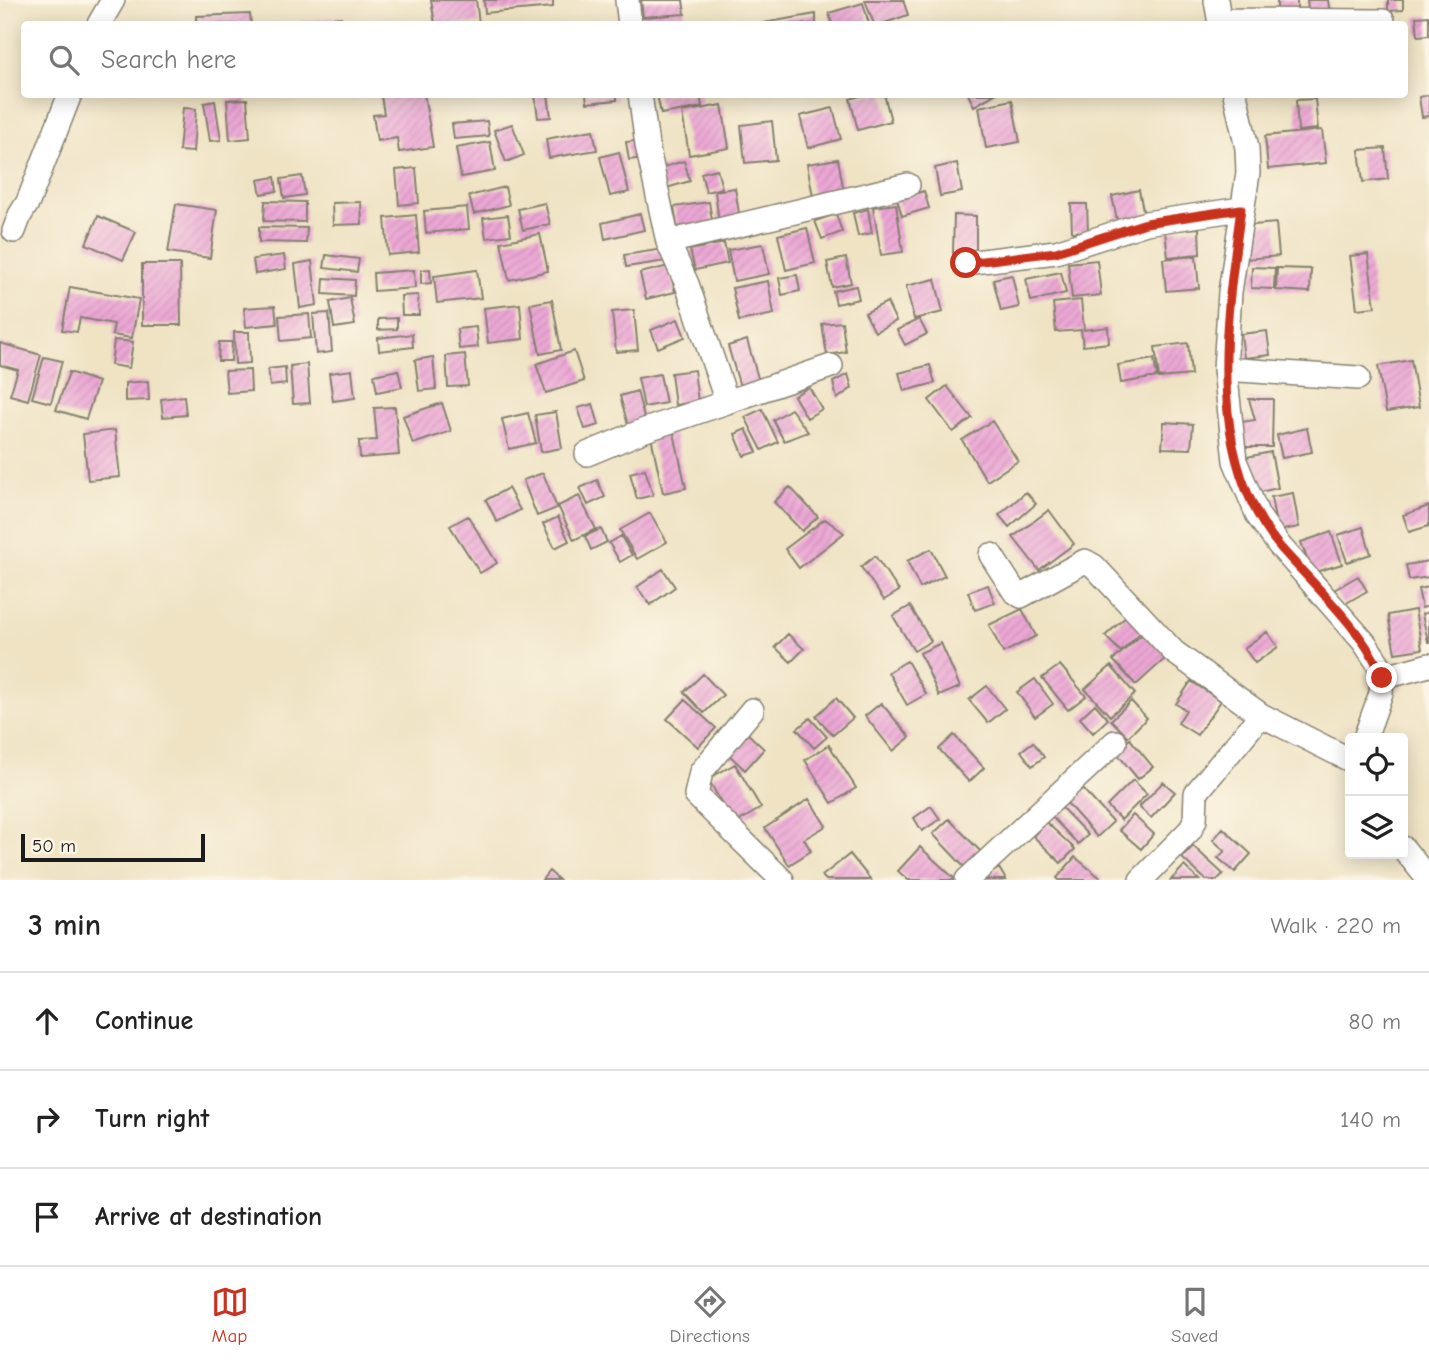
<!DOCTYPE html>
<html lang="en">
<head>
<meta charset="utf-8">
<style>
	body { margin:0; font-family:"Comic Neue",sans-serif; background:#f2f2f2; color:#222 }
	.controls { position:absolute; right:21px; bottom:21px; display:grid; overflow:hidden; border-radius:7px; box-shadow:0 4px 18px #0003 }
	.controls button { width:63px; height:63px; display:grid; place-items:center; padding:0; border:0; border-bottom:2px solid #e0e0e0; background:#fff; color:#222; font:35px sans-serif }
	.scale { position:absolute; left:21px; bottom:18px; width:184px; box-sizing:border-box; padding-left:7px; border:4px solid #1c1c1c; border-top:0; font-size:19px; line-height:24px; white-space:nowrap; color:#1c1c1c; -webkit-text-stroke:5px #fcf5e5; paint-order:stroke }
	.stop { position:absolute; width:21px; height:21px; margin:-16px; border:5px solid #c8321e; border-radius:50%; background:#fff }
	.stop.end { background:#c8321e; border-color:#fff; box-shadow:0 2px 7px #0008 }
	.list { margin:0; padding:0; list-style:none }
	h2 { display:flex; justify-content:space-between; align-items:center; height:91px; margin:0; padding:0 28px; font-size:30px }
	h2 small { font-size:23px; font-weight:400; color:#767676 }
	.list li { display:grid; grid-template-columns:46px 1fr auto; gap:21px; align-items:center; box-sizing:border-box; height:98px; padding:0 28px; border-top:2px solid #e0e0e0 }
	.list b { display:block; font-size:26px; white-space:nowrap }
	.list em { font-size:23px; font-style:normal; color:#767676 }
	.icon { flex:none; width:38px; height:38px; fill:none; stroke:currentColor; stroke-width:2; stroke-linecap:round; stroke-linejoin:round }
	.map { position:relative; flex:none; width:1429px; height:880px; overflow:hidden }
	.search { position:absolute; background:#fff; box-shadow:0 4px 18px #0003; left:21px; right:21px; top:21px; height:77px; display:flex; align-items:center; gap:18px; box-sizing:border-box; padding:0 24px; border-radius:7px; color:#767676; font-size:26px }
	.sheet { height:385px; background:#fff }
	nav { display:flex; justify-content:space-around; align-items:center; box-sizing:border-box; height:98px; border-top:2px solid #e0e0e0; background:#fff; font-size:19px; color:#767676 }
	nav a { display:grid; justify-items:center; gap:4px }
	nav .on { color:#c8321e }
	.map>svg:first-child { display:block }
	.building { fill:url(#building-hatch) }
	.lines { fill:none; stroke-linecap:round; stroke-linejoin:round }
	.minor-casing { stroke:#868070; stroke-width:26 }
	.minor { stroke:#fff; stroke-width:23 }
	.route { stroke:#c8321e; stroke-width:9 }
</style>
</head>
<body>
<div class="map">
<svg width="1429" height="880" viewBox="0 0 1429 880">
	<defs>
		<pattern id="building-hatch" width="6" height="6" patternUnits="userSpaceOnUse" patternTransform="scale(1.75)"><rect width="6" height="6" fill="#eca7d5"/><path d="M-1 1l2-2M0 6l6-6M5 7l2-2" fill="none" stroke="#ca8fb6"/></pattern>
	</defs>
	<rect width="100%" height="100%" fill="#fcf5e5"/>
	<filter id="ink" filterUnits="userSpaceOnUse"><feTurbulence type="fractalNoise" baseFrequency=".0143" numOctaves="2"/><feDisplacementMap in="SourceGraphic" scale="14" xChannelSelector="R" yChannelSelector="G"/><feConvolveMatrix kernelMatrix="1 2 1 2 8 2 1 2 1" color-interpolation-filters="sRGB"/></filter>
	<filter id="wash" filterUnits="userSpaceOnUse"><feTurbulence type="fractalNoise" baseFrequency=".00686" numOctaves="4" result="noise"/><feDisplacementMap in="SourceGraphic" scale="28" xChannelSelector="R" yChannelSelector="G"/><feGaussianBlur stdDeviation="1.57" result="paint"/><feColorMatrix in="noise" values="0 0 0 0 0 0 0 0 0 0 0 0 0 0 0 0 0 1.4 0 .05"/><feComposite in="paint" operator="in"/></filter>
	<g filter="url(#wash)">
		<rect width="100%" height="100%" fill="#efe3c4"/>
		<g id="blocks">
			<path class="building" d="M431,0h45l3,24h-44z
				M484,0h69v7l-68,6z
				M641,0h42l2,14 -42,3z
				M865,0h38l5,15 -26,9h-8z
				M1277,0h20v11h-20z
				M1307,0h21l2,15 -21,3z
				M1388,0h15v10l-15,1z
				M863,3l6,21h-37l-3,-11z
				M250,14l1,10h-55v-8z
				M816,14v10h-53v-1z
				M1429,16v19l-11,1 -2,-19z
				M341,17l1,7h-42v-2z
				M391,94h33l9,53 -34,5 -2,-14 -20,3 -4,-26 11,-1 -3,-18z
				M548,94l3,23 -13,1 -3,-22z
				M586,94h31v6l-30,3z
				M657,94h43l2,13 -41,7z
				M866,94h18l7,27 -33,9 -8,-31z
				M968,94h27l-21,12z
				M1429,95v21l-7,1 -3,-20z
				M247,99l3,39 -20,2 -3,-40z
				M1315,99l3,30 -20,2 -2,-31z
				M1012,100l8,42 -34,6 -7,-41z
				M215,101l6,39 -11,1 -6,-38z
				M722,105l7,43 -40,7 -7,-43z
				M183,108l13,1 -3,43 -14,-1z
				M833,108l8,31 -33,9 -8,-32z
				M487,121l2,15 -35,3 -2,-15z
				M772,121l4,39 -31,3 -4,-38z
				M512,124l12,31 -18,7 -12,-32z
				M593,130l4,20 -48,8 -3,-19z
				M1322,130l4,33 -58,6 -3,-33z
				M642,140l3,18 -16,2 -3,-18z
				M490,142l5,29 -34,6 -5,-29z
				M1385,148l3,31 -25,3 -4,-32z
				M619,152l10,40 -19,4 -10,-39z
				M838,159l6,33 -31,5 -6,-33z
				M684,161l6,20 -30,9 -6,-20z
				M957,163l5,29 -22,4 -5,-28z
				M416,168l3,35 -20,2 -3,-35z
				M717,169l5,19 -16,4 -5,-19z
				M302,176l3,19 -21,3 -3,-19z
				M275,177l2,14 -16,3 -3,-14z
				M505,187l4,18 -35,9 -5,-18z
				M735,188l5,32 -21,3 -4,-32z
				M1139,190l6,30 -27,5 -6,-29z
				M924,191l5,17 -27,8 -5,-17z
				M265,201l40,1v20l-41,-1z
				M361,202l1,22 -29,1 -1,-22z
				M709,202l4,24 -35,6 -4,-25z
				M545,203l5,21 -27,6 -5,-21z
				M176,204l41,6 -7,48 -42,-6z
				M896,204l7,48 -22,3 -8,-48z
				M1071,204h16l1,27 -16,1z
				M467,207l2,22 -43,4 -2,-22z
				M868,209l4,24 -14,3 -5,-23z
				M640,214l4,16 -39,9 -3,-16z
				M836,214l6,18 -20,7 -7,-18z
				M416,215l3,37 -31,3 -3,-37z
				M508,215l3,20 -25,3 -3,-20z
				M954,215l22,1v37h-23z
				M98,216l38,16 -13,28 -37,-16z
				M1276,223l3,33 -34,3 -3,-33z
				M259,227l48,1 -1,15 -47,-1z
				M807,228l8,35 -29,7 -8,-35z
				M1199,228l1,26 -32,3 -3,-26z
				M540,234l8,37 -39,9 -8,-38z
				M724,243l4,20 -33,7 -5,-20z
				M763,244l6,30 -35,7 -6,-31z
				M664,249l2,12 -40,6 -2,-12z
				M1368,254l7,53 -18,2 -7,-53z
				M284,255l2,14 -31,5 -2,-15z
				M326,255l33,4 -2,13 -33,-4z
				M1196,256l3,32 -33,3 -3,-32z
				M846,258l5,25 -19,4 -5,-25z
				M1097,260l4,35 -29,3 -4,-35z
				M312,261l5,44 -17,3 -5,-44z
				M142,264h38l1,61h-39z
				M669,266l6,26 -29,7 -6,-26z
				M1252,267l23,1 -1,21 -23,-1z
				M1277,268l34,1 -1,23 -34,-2z
				M430,269l1,14 -10,1v-14z
				M414,270l1,18 -41,3 -1,-18z
				M477,270l4,28 -44,5 -3,-27z
				M1061,272l5,21 -35,8 -5,-22z
				M797,275l3,16 -18,4 -3,-17z
				M1012,275l7,32 -18,4 -8,-32z
				M324,278l31,2 -1,16 -31,-2z
				M935,279l8,33 -29,7 -8,-33z
				M768,281l6,33 -35,7 -7,-33z
				M856,286l3,13 -23,5 -3,-13z
				M70,287l69,12 -7,39 -20,-3 2,-11 -34,-6 -3,14 -15,-2z
				M418,295l1,20h-17l-1,-19z
				M350,298l5,27 -21,3 -4,-26z
				M552,300l9,50 -21,4 -10,-50z
				M1081,300l3,30 24,-3 1,16 -26,3 -2,-16 -25,2 -3,-29z
				M887,302l9,19 -21,11 -10,-19z
				M520,304l3,35 -35,4 -4,-35z
				M275,306l2,18 -31,3 -2,-19z
				M634,310l4,40 -22,2 -4,-40z
				M329,313l3,39 -16,2 -3,-40z
				M309,314l2,24 -30,3 -2,-25z
				M397,318v11l-19,1v-11z
				M678,319l7,18 -27,11 -7,-18z
				M919,319l8,15 -22,11 -8,-15z
				M842,322l4,30 -19,3 -5,-31z
				M476,327l2,20 -19,2 -2,-20z
				M1267,331l3,24 -26,3 -3,-24z
				M234,332h15l1,31 -15,1z
				M412,334l1,13 -34,4 -1,-13z
				M114,340l19,2 -4,26 -18,-3z
				M747,340l13,45 -19,5 -13,-44z
				M219,342h13l-1,19h-13z
				M0,343l41,12 -13,45 -18,-5 8,-25 -18,-5z
				M1188,343l3,32 -32,3 -4,-31z
				M574,351l10,30 -38,12 -10,-29z
				M465,354l3,32 -20,1 -2,-31z
				M44,357l18,4 -11,42 -19,-5z
				M433,357l3,32 -17,2 -4,-31z
				M1154,359l3,18 -36,6 -3,-18z
				M1411,360l8,47 -33,5 -8,-46z
				M307,364l3,39 -17,1 -3,-38z
				M930,365l5,18 -31,8 -5,-18z
				M285,367l1,17 -16,2 -2,-17z
				M250,370l1,21 -24,2 -2,-22z
				M352,370l3,28 -22,3 -4,-28z
				M398,370l4,17 -25,5 -3,-17z
				M694,370l4,32 -23,3 -4,-32z
				M69,372l29,10 -12,37 -30,-9z
				M660,374l6,29 -22,4 -6,-29z
				M848,374l4,14 -15,11 -4,-17z
				M148,381l1,19 -24,1v-18z
				M947,386l25,32 -19,14 -24,-32z
				M809,387l13,22 -15,9 -13,-22z
				M637,391l8,30 -17,4 -8,-29z
				M184,396l2,19 -23,2 -2,-18z
				M1249,399h24l-1,48h-28l-3,-25 14,-2z
				M442,403l9,28 -38,13 -10,-28z
				M593,404l6,21 -14,4 -7,-21z
				M395,407l4,48 -39,3 -1,-17 18,-1 -3,-32z
				M762,409l16,33 -16,8 -17,-33z
				M791,409l17,23 -24,9 -11,-21z
				M556,412l6,36 -21,4 -6,-37z
				M528,413l8,30 -27,6 -7,-30z
				M992,421l26,40 -31,20 -25,-41z
				M1164,422l29,2 -2,25 -29,-1z
				M1307,428l5,24 -30,6 -5,-23z
				M746,429l11,23 -13,4 -9,-22z
				M115,430l5,47 -32,3 -5,-46z
				M674,433l12,55 -23,5 -12,-56z
				M1271,452l7,36 -28,6 -8,-36z
				M645,469l8,26 -16,4 -7,-26z
				M543,473l14,35 -20,8 -14,-36z
				M597,480l8,17 -17,8 -8,-17z
				M790,487l28,30 -16,14 -28,-29z
				M508,488l12,22 -23,12 -11,-22z
				M1026,492l10,12 -27,23 -10,-12z
				M1293,493l6,34 -22,4 -6,-34z
				M579,496l17,33 -22,11 -16,-34z
				M1429,506v20l-20,6 -6,-17z
				M1049,510l25,34 -35,26 -26,-33z
				M650,513l17,29 -30,17 -17,-29z
				M468,516l29,47 -17,10 -30,-47z
				M558,517l11,24 -14,7 -12,-24z
				M825,519l19,14 -45,35 -14,-19z
				M1363,527l8,27 -24,8 -9,-27z
				M601,529l6,13 -16,8 -6,-14z
				M1331,532l11,32 -30,9 -11,-31z
				M621,536l11,19 -12,7 -11,-19z
				M931,549l14,27 -25,12 -13,-27z
				M875,556l24,35 -15,9 -23,-33z
				M1429,561v16l-20,3 -3,-15z
				M663,569l12,18 -25,18 -13,-18z
				M1358,576l9,15 -24,14 -9,-15z
				M988,585l7,18 -20,7 -7,-18z
				M1429,587v19l-7,2 -4,-19z
				M910,606l21,35 -17,10 -21,-35z
				M1022,609l14,27 -33,17 -14,-28z
				M1415,610l7,39 -27,4 -7,-38z
				M1429,612v30h-1l-6,-28z
				M1129,614l15,15 -23,23 -16,-16z
				M1146,631l22,25 -32,29 -23,-25z
				M1267,632l11,15 -23,16 -11,-15z
				M788,634l16,15 -13,13 -16,-15z
				M941,643l19,44 -21,9 -19,-43z
				M907,661l19,33 -19,11 -19,-33z
				M1060,665l26,31 -18,14 -26,-32z
				M1111,666l24,28 -25,22 -25,-27z
				M703,674l20,21 -19,18 -20,-21z
				M1035,679l18,25 -18,13 -18,-25z
				M1191,681l30,20 -24,34 -19,-12 8,-13 -10,-6z
				M987,686l18,23 -17,14 -19,-23z
				M836,698l17,20 -20,17 -17,-19z
				M685,700l31,28 -18,19 -31,-28z
				M1131,701l16,17 -19,19 -17,-17z
				M881,703l29,34 -17,14 -28,-35z
				M1095,704l13,15 -15,14 -13,-15z
				M810,718l17,19 -13,11 -17,-19z
				M744,730l20,19 -19,21 -20,-19z
				M954,735l30,33 -15,14 -30,-33z
				M1130,739l23,28 -15,12 -23,-28z
				M1033,742l11,15 -12,9 -11,-15z
				M829,745l27,43 -24,15 -27,-43z
				M735,764l26,44 -27,16 -26,-45z
				M1133,780l14,14 -26,26 -14,-14z
				M1163,782l12,10 -24,26 -12,-11z
				M1082,788l31,34 -16,15 -31,-35z
				M809,799l17,27 -22,13 7,12 -22,14 -24,-37z
				M931,806l9,13 -18,12 -8,-13z
				M1061,807l27,28 -10,9 -27,-28z
				M1133,815l21,19 -13,15 -22,-19z
				M949,819l34,35 -17,15 -33,-35z
				M1046,822l29,27 -14,14 -28,-27z
				M1223,828l28,26 -16,18 -17,-14 7,-7 -12,-11z
				M1193,846l30,28 -6,6h-11l-24,-22z
				M920,847l36,33h-48l-10,-9z
				M850,854l21,26h-45l-4,-4z
				M1075,857l28,23h-44l-2,-2z
				M1184,866l15,14h-28z
				M999,868l7,12h-21l-2,-2z
				M549,871l10,9h-17z"/>
		</g>
	</g>
	<g filter="url(#ink)">
		<use href="#blocks" fill-opacity="0" stroke="#868070" stroke-width="2"/>
		<g class="lines">
			<g class="minor-casing">
				<path id="minor" d="M627,0l3,24
					M1216,0l4,24
					M1219,20l164,1
					M99,24l14,-24
					M640,94l7,51 21,97 19,42 40,118 104,-36
					M1235,94l12,54 1,25 -18,119 -5,77 10,92 23,55 21,29 85,97 14,21 4,15 -1,15 -16,45
					M14,231l6,-16 8,-13 42,-108
					M668,242l240,-57
					M966,263l90,-11 90,-29 95,-14
					M1225,369l133,9
					M587,454l58,-24 82,-28
					M991,555l23,36 7,5 64,-35 9,5 80,86 87,63 89,45
					M1382,678l47,-13
					M752,710l-51,62 -5,23 86,85
					M1403,848l26,32
					M967,880l148,-138
					M1141,880l49,-50 5,-10 1,-27 65,-78"/>
			</g>
			<use href="#minor" class="minor"/>
		</g>
	</g>
	<g class="lines" filter="url(#ink)">
		<path class="route" d="M966,263l90,-11 90,-29 95,-14c-15,109 -38,248 40,339 30,34 89,89 101,130"/>
	</g>
</svg>
<div class="controls">
<button><svg class="icon" aria-label="locate" viewBox="0 0 24 24"><circle cx="12" cy="12" r="6"/><path d="M12 2v4M12 18v4M2 12h4M18 12h4"/></svg></button>
<button><svg class="icon" aria-label="layers" viewBox="0 0 24 24"><path d="M12 4l9 5-9 5-9-5zM3 14l9 5 9-5"/></svg></button>
</div>
<div class="scale">50 m</div>
<div class="stop" style="left:966px;top:263px"></div>
<div class="stop end" style="left:1382px;top:678px"></div>
<div class="search"><svg class="icon" aria-label="search" viewBox="0 0 24 24"><circle cx="10" cy="10" r="6"/><path d="M15 15l6 6"/></svg>Search here</div>
</div>
<section class="sheet">
<h2>3 min<small>Walk · 220 m</small></h2>
<ul class="list">
<li><svg class="icon" aria-label="ahead" viewBox="0 0 24 24"><path d="M12 20V5M6 11l6-6 6 6"/></svg><div><b>Continue</b></div><em>80 m</em></li>
<li><svg class="icon" aria-label="right" viewBox="0 0 24 24"><path d="M7 20v-9h11M14 6l5 5-5 5"/></svg><div><b>Turn right</b></div><em>140 m</em></li>
<li><svg class="icon" aria-label="arrive" viewBox="0 0 24 24"><path d="M6 21V4h12l-3 4 3 4H6"/></svg><div><b>Arrive at destination</b></div></li>
</ul>
</section>
<nav>
<a class="on"><svg class="icon" aria-label="map" viewBox="0 0 24 24"><path d="M3 6l6-2 6 2 6-2v14l-6 2-6-2-6 2zM9 4v14M15 6v14"/></svg>Map</a>
<a><svg class="icon" aria-label="directions" viewBox="0 0 24 24"><path d="M12 3l9 9-9 9-9-9zM9 14v-3h6M13 9l2 2-2 2"/></svg>Directions</a>
<a><svg class="icon" aria-label="saved" viewBox="0 0 24 24"><path d="M7 4h10v16l-5-4-5 4z"/></svg>Saved</a>
</nav>
</body>
</html>
